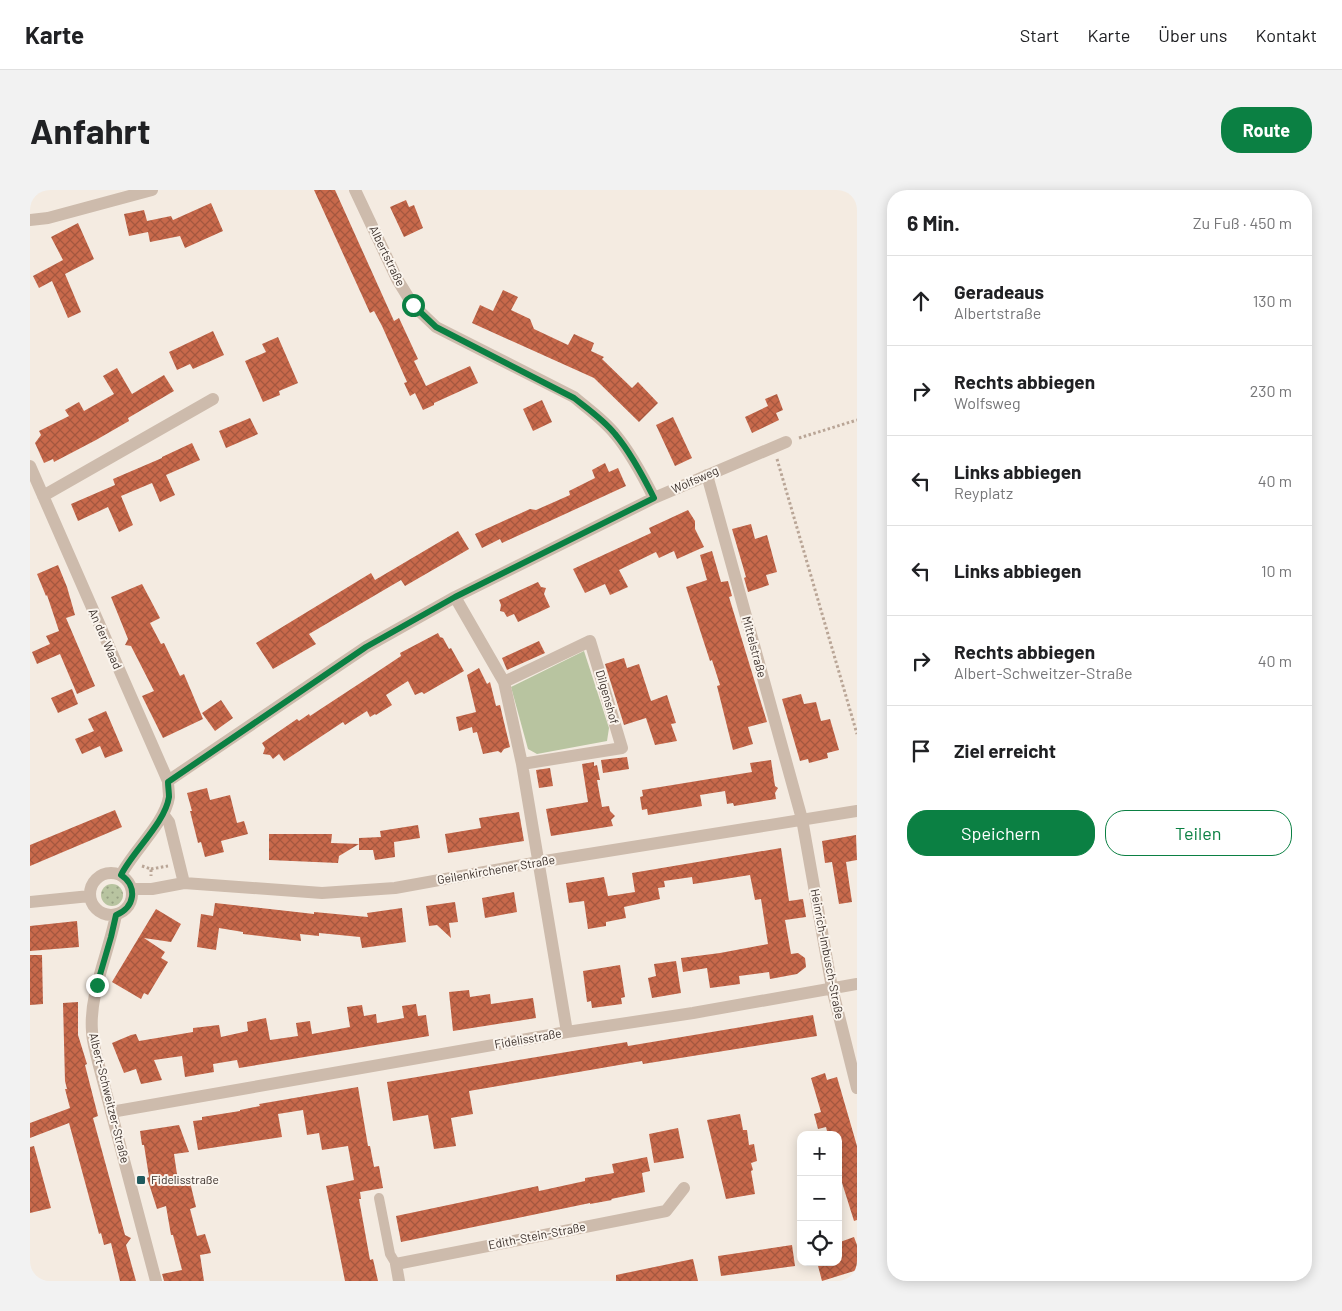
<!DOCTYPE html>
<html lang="de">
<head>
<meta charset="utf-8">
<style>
	body { margin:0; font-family:Barlow,sans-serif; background:#f2f2f2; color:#202124 }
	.controls { position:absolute; right:15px; bottom:15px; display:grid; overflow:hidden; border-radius:10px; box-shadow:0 2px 12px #0003 }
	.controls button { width:45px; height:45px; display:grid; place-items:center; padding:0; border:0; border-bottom:1px solid #e0e0e0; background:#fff; color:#202124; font:25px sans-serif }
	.stop { position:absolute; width:15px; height:15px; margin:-11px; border:4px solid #0b8043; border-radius:50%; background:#fff }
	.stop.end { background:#0b8043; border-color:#fff; box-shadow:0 1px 5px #0008 }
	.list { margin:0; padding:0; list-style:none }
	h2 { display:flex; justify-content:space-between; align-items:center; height:65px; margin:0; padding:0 20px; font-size:21px }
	h2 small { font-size:16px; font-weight:400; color:#757577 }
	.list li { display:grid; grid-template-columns:32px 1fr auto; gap:15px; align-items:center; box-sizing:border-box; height:90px; padding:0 20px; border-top:1px solid #e0e0e0 }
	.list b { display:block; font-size:19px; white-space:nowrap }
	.list p { margin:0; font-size:16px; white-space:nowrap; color:#757577 }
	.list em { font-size:16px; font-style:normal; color:#757577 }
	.actions { display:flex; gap:10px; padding:15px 20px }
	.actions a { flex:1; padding:11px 0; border:1px solid #0b8043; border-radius:20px; text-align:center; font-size:18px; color:#0b8043 }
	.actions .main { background:#0b8043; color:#fff }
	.icon { flex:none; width:28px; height:28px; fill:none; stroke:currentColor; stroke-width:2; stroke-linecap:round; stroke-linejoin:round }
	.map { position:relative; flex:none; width:827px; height:1091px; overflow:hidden; border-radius:20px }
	header { display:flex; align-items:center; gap:30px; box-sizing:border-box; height:70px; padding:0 25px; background:#fff; border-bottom:1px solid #e0e0e0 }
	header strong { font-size:24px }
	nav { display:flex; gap:28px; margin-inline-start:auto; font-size:18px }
	.intro { display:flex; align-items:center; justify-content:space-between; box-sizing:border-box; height:120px; padding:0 30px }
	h1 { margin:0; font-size:35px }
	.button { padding:12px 22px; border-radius:20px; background:#0b8043; color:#fff; font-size:18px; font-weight:700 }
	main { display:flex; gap:30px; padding:0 30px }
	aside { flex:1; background:#fff; border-radius:20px; box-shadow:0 2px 12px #0003 }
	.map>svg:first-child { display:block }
	.grass { fill:url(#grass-dots) }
	.green { fill:#b8c4a0 }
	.building { fill:url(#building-cross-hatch) }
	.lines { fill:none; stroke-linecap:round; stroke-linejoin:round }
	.path { stroke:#b9a596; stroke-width:3; stroke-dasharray:2.5 2.5; stroke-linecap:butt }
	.service { stroke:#cdbbac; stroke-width:10 }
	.minor { stroke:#cdbbac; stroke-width:12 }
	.route { stroke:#0b8043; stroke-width:6 }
	.poi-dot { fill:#1f5a5e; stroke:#fbf5ee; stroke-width:2 }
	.labels { text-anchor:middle; stroke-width:4; stroke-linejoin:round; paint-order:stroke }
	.street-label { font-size:12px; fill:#3b302b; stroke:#fbf5ee }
	.poi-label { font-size:12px; fill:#3b302b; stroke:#fbf5ee; text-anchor:start }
</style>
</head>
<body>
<header>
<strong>Karte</strong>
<nav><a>Start</a><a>Karte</a><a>Über uns</a><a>Kontakt</a></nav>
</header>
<div class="intro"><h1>Anfahrt</h1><a class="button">Route</a></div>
<main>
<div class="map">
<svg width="827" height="1091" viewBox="0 0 827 1091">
	<defs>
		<pattern id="grass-dots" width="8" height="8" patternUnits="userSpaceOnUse" patternTransform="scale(1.25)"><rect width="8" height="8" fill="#b8c4a0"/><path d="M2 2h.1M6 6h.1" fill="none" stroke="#97a083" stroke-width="1.8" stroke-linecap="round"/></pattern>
		<pattern id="building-cross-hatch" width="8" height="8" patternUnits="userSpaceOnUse" patternTransform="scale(1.25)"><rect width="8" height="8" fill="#c8694b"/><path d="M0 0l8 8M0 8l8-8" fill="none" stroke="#a4573f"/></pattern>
	</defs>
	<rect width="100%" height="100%" fill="#f4ebe1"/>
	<path class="grass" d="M71 705a11 11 0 1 1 22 0a11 11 0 1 1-22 0Z"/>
	<path class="green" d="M554,461l25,77 -2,13 -70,13 -9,-5 -17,-62z"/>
	<path class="building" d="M284,0h21l59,131 5,-3 19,41 -4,2 12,25 44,-20 8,17 -44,20v2l-11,5 -8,-17 -5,3 -6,-13 3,-1 -25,-56 -8,-15 -4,2z
		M376,10l3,7 5,-2 9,23 -19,9 -14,-30z
		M181,13l12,28 -38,17 -5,-12 -30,6 -2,-10 -19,4 -5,-22 20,-4 3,11 24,-5 2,4z
		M48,33l16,36 -29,15 16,38 -13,6 -16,-37 -13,7 -6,-12 30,-16 -12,-23z
		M473,100l15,7 -7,13 19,9 4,10 34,16 6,-11 20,9 -3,8 13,6 -2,2 30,29 6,-6 20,21 -19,19 -45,-44 -122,-55 8,-18 13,6z
		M183,141l11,24 -31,14 -3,-5 -13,6 -8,-18z
		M248,147l20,46 -19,8 1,4 -17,7 -18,-41 21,-9 -4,-8z
		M87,178l15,26 32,-19 10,16 -46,27 1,3 -33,19 -42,22 -1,-3 -9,4 -9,-20 6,-8 -2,-4 30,-15 -4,-6 14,-8 5,9 30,-17 -11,-18z
		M747,204l6,16 -7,3 3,7 -27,13 -7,-16 23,-11 -3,-7z
		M512,210l10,22 -19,9 -10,-22z
		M643,227l19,41 -17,8 -19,-41z
		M220,228l8,16 -32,14 -7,-17z
		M162,253l8,17 -34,15 9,20 -15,7 -8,-19 -31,13 12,29 -14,7 -11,-25 -30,14 -7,-17 44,-19 -2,-6 49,-21v-1z
		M575,273l4,9 9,-4 8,18 -124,57 -2,-4 -18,9 -7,-14 55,-25 6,1 34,-15 -1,-4 26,-13 -3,-8z
		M658,320l7,11v8l9,18 -27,12 -3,-8 -15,7 -3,-6 -37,18 9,17 -18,8 -5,-11 -20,9 -12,-24 78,-36 -2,-5z
		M721,334l4,15 12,-4 10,37 -11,3 3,10 -21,7 -4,-14 2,-1 -14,-48z
		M428,341l11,18 -64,37 -4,-6 -92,54 7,10 -43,25 -17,-26 115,-70 4,7z
		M682,361l9,31 7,-1 4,15 -3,1 38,125 -19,5 5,17 -20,6 -16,-64 3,-1 -8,-25 -2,1 -24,-74 21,-7 -7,-25z
		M28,375l9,22 8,28 -9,3 29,68 -18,8 -17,-40 -23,10 -5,-12 18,-8 -4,-8 13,-5 -12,-36 -1,1 -9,-22z
		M508,392l3,5 5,1 -2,6 6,13 -32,15 -4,-8 -7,3 -3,-5 -4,-1 1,-6 -2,-5z
		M112,394l18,34 -10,5 11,21 3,-1 16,33 4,-2 19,45 -40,19 -21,-42 12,-5 -23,-45 -6,-1 3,-6 -17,-42z
		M408,443l2,4 3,1 6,11 2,-1 13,23 -40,23 -2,-2 -7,3 -7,-14 -22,14 6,10 -16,10 -1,-1 -5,3 -3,-6 -22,14 -2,-3 -59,39 -5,-7 -6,5 -3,-4 -7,-1 2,-6 -3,-5 35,-24 2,2 10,-7 1,2 64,-42 27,-18 -1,-3z
		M509,451l6,12 -38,17 -5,-12z
		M594,468l3,10 12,-4 12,37 16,-6 9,28 -5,1 6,17 -22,4 -9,-27 -22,7 -19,-61z
		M449,478l8,16 3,-2 6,24 4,-1 3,13 7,29 -6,2 -3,4 -3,-2 -15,3 -6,-22 -4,1 -1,-6 -13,4 -3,-14 20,-5 -9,-37z
		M42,499l6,15 -20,9 -7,-15z
		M771,504l3,10 12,-2 5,19 9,-2 9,31 -12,3 1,5 -19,5 -1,-4 -8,2 -18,-62z
		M191,510l12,18 -18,13 -13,-18z
		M76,521l17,40 -18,7 -5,-12 -18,8 -7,-15 19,-8 -6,-12z
		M597,567l2,12 -26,4 -2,-13z
		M741,570l4,26 3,2 -3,5 1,6 -42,7 -1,-3 -6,1 -2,-13 -25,4 2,11 -54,9 -1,-6 -5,1 -2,-13 3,-1 -1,-6 110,-18 -2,-9z
		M564,572v4l3,-1 3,15h-3l5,27 7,-1 1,5 5,5 -4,4 2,6 -62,10 -5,-27 42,-7 -6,-38z
		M520,578l3,18 -14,2 -3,-18z
		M177,598l3,12 20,-5 7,28 7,-2 4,13 -27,7 3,11 -19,5 -4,-15 -3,1 -8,-32h2l-5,-18z
		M85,620l7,17 -92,39v-21z
		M489,622l5,29 -76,12 -3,-19 36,-6 -2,-10z
		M388,635l2,13 -26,4 1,15 -20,3 -2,-10h-14v-6l-20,12 -1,7 -69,-3v-26h63l-1,9 28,1v-6l22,-1 -1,-6z
		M826,645l1,25 -11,2 6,40 -13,2 -7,-42 -7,1 -3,-22z
		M751,658l8,53 14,-2 3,18 -21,3 6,34 7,-1 7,5 1,9 -9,7 -27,5 -1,-7 -30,4 1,8 -30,4 -3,-20 -24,4 -2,-14 39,-5 48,-9 -7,-45 -6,1 -5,-25 -50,8 -7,1 -1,-7 -28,4 1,6 -7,1 2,11 -36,8 2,11 -20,4v4l-18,3 -4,-28 -15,2 -3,-20 38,-6 4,19 14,-2 13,-2 -3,-19z
		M484,702l3,20 -32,6 -3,-20z
		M425,712l3,20 -9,1 2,15 -14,-13 -8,1 -3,-20z
		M185,713l99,11v-2l54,5 -1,-4 35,-5 4,34 -44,6 -2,-11 -41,-4v3l-19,-2 1,7 -58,-7v-2l-24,-4 -3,22 -19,-3 4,-33 12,2z
		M126,719l25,15 -10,18 -27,-4 21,14 -4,6 7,4 -20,33 -4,-2 -3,6 -29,-17z
		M47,731l2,26 -49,4v-25z
		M0,765h12l1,49 -13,1z
		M646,771l5,32 -29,5 -4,-20 8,-2 -2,-12z
		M590,775l5,32 -4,1 1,6 -30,4 -1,-7 -4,1 -4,-31z
		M439,800l1,7 20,-3 1,10 42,-6 3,20 -83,13 -4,-39z
		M48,812v33l9,29 -2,1 13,51 -5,2 32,117 6,3 -5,7 10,36h-16l-9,-38 -7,2 -3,-12 -2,1 -30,-111 -39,15v-15l40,-15 -5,-19h2l-2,-8 -2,-78z
		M386,814l2,12 8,-1 3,21 -190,32 -2,-8 -24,4 1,8 -29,5 -3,-21 -28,4 8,20 -21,4 -5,-15 -12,4 -12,-30 19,-8 5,-1 3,7 54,-9v-4l26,-3 2,12 27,-6 -1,-9 19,-4 4,22 28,-4 -2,-13 14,-2 2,13 38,-7 -3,-20 15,-2 2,11 12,-2 1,9 27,-5 -2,-12z
		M783,825l4,21 -174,28 -1,-3 -173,30 4,23 -22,4 5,28 -22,3 -6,-34 -35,6 -6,-39 240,-40 1,4z
		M795,883l2,7 10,-3 20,69v74l-3,1 -16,-51v-35h-10l-2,-8 -8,2 -4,-15 7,-2 -10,-34z
		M328,897l10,59h2l4,21 5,-1 4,22 -23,4 1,7h-2l11,61 3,-1 5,22h-33l-19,-95 28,-6 -6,-34 -26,4 -3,-17 -12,2 -4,-25 -25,4 4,23 -84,13 -5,-29 9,-1v-3l38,-6v-1l20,-4 -1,-2z
		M710,924l3,16h4l2,15 5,-1 3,17 -6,2 2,7 -2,1 4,23 -29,5 -19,-79z
		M149,935l10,27 -15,2 4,27 11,-3 7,29 -6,2 7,27 8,-2 6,19 -11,2 4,26h-40l-2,-7 20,-4 -9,-35h-2l-5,-29 -9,3 -6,-19 -4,-12 2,-1 -5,-32h-2l-2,-14z
		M648,938l6,30 -30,5 -5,-29z
		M4,956l17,62 -21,5v-66z
		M617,967l3,14 -8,2 3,19 -34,7 1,1 -22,4v-1l-189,39 -5,-26 142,-30 1,5 46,-10v-3l29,-5 -2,-9z
		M824,1047l3,8v25l-35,11 -5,-19h21v-12l4,-1 -2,-7z
		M762,1055l3,21 -74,10 -3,-20z
		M663,1069l5,22h-82v-6z"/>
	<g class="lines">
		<path class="path" d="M769,248l58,-18
			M747,269l80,275
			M112,676l9,3v7
			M121,679l17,-3"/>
		<path class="service" d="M349,1008l11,56 6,10"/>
		<path class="minor" d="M325,0l42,89 16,26 23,22 138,70c14,12 30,23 41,37 16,19 28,42 39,64
			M0,30l18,-2 104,-28
			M0,276l138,315c0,5 1,11 1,16 -4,26 -36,54 -48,78
			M677,285l95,344 30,169 25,100
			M13,306l170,-97
			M425,407l49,85 18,82 45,268
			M474,492l86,-41 32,107 -100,16
			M138,591l198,-134 89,-50 199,-99 132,-56
			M133,624l6,8 15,61
			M60 704a21 21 0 1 1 42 0a21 21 0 1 1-42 0Z
			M102,699h20l32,-6 138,10 73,-5 144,-26 318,-51
			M0,712l60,-6
			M86,725c-7,37 -27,79 -24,116 0,10 4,21 6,31l58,219
			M81,922l456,-80 126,-19 164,-29
			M369,1091l-3,-17 270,-53 18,-23"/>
	</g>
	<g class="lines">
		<path class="route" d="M67,795l14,-48 5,-22c19,-7 22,-29 5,-40 12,-24 44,-52 48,-78 0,-5 -1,-11 -1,-15l198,-135 89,-50 199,-99c-11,-22 -23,-45 -39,-64 -11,-14 -27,-25 -41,-36l-138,-71 -23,-22"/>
	</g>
	<rect class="poi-dot" x="106" y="985" width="10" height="10" rx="2.5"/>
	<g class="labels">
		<g class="street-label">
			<text transform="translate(357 66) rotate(64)" y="4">Albertstraße</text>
			<text transform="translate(665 290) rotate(-24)" y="4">Wolfsweg</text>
			<text transform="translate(75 449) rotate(66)" y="4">An der Waad</text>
			<text transform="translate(724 457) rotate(75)" y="4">Mittelstraße</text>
			<text transform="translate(577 507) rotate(74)" y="4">Dilgenshof</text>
			<text transform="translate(466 680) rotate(-10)" y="4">Geilenkirchener Straße</text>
			<text transform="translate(797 764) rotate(79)" y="4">Heinrich-Imbusch-Straße</text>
			<text transform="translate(498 849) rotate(-10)" y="4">Fidelisstraße</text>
			<text transform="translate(79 908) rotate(76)" y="4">Albert-Schweitzer-Straße</text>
			<text transform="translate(507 1046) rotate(-11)" y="4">Edith-Stein-Straße</text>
		</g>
		<g class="poi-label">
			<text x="121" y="994">Fidelisstraße</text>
		</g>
	</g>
</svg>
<div class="controls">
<button>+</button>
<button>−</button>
<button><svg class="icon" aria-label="locate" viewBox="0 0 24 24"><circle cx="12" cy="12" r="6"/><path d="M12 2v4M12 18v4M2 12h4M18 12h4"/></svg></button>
</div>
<div class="stop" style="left:383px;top:115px"></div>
<div class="stop end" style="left:67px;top:795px"></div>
</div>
<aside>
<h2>6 Min.<small>Zu Fuß · 450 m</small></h2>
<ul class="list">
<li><svg class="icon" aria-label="ahead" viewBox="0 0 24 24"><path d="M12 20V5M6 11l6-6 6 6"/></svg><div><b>Geradeaus</b><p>Albertstraße</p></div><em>130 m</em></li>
<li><svg class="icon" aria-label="right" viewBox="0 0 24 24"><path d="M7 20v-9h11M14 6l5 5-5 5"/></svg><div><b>Rechts abbiegen</b><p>Wolfsweg</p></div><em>230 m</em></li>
<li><svg class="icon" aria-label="left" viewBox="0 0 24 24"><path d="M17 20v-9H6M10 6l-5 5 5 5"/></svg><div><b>Links abbiegen</b><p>Reyplatz</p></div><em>40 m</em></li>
<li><svg class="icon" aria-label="left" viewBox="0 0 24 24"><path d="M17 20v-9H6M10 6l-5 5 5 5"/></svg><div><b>Links abbiegen</b></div><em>10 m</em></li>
<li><svg class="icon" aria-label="right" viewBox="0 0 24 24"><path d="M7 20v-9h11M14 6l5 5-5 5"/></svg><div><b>Rechts abbiegen</b><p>Albert-Schweitzer-Straße</p></div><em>40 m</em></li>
<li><svg class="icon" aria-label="arrive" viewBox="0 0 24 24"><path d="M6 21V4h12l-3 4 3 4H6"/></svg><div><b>Ziel erreicht</b></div></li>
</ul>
<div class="actions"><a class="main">Speichern</a><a>Teilen</a></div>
</aside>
</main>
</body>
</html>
